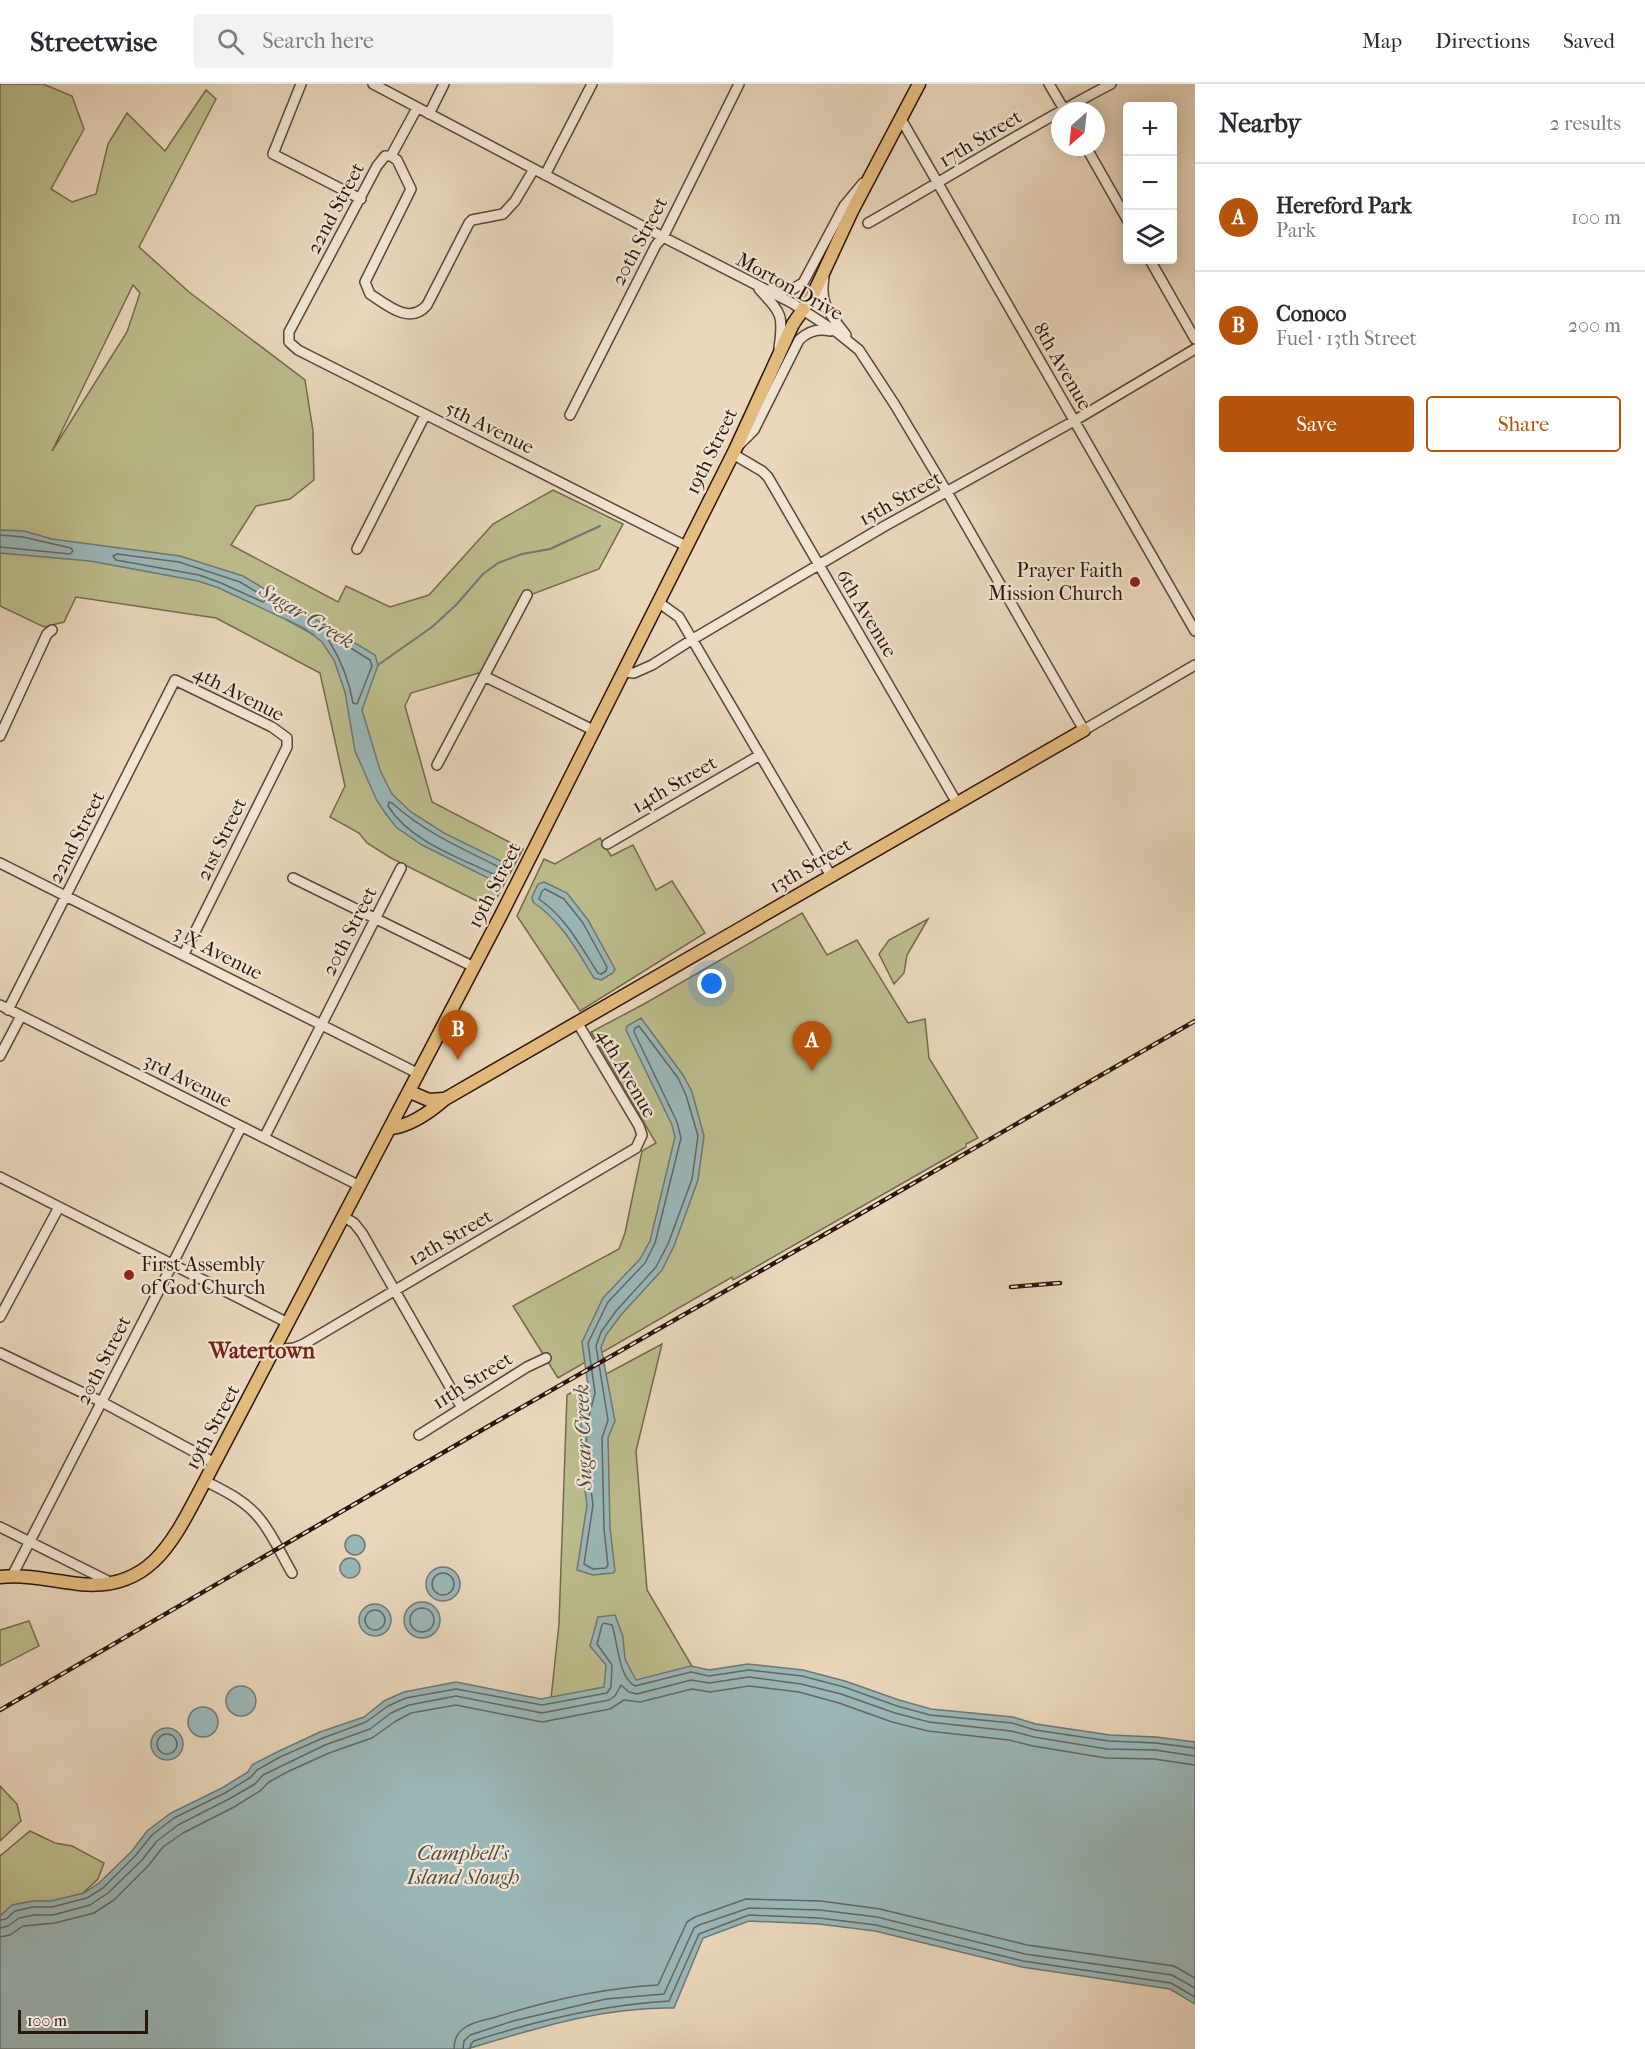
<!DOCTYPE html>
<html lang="en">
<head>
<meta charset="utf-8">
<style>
	body { margin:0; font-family:"IM FELL French Canon",serif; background:#f2f2f3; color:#2b2b33 }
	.controls { position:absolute; right:18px; top:18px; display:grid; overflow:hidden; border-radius:6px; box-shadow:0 3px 15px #0003 }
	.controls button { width:54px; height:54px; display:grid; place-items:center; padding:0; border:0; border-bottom:2px solid #e1e1e2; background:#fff; color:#2b2b33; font:30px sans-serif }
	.compass { position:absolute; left:1051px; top:18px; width:54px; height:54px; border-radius:50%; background:#fff; box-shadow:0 3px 15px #0003; rotate:207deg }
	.scale { position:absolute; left:18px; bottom:15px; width:130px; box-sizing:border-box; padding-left:6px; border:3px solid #2b160b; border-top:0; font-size:16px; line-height:21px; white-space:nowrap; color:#2b160b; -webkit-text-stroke:4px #f1e4d3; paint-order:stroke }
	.you { position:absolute; left:712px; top:900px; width:21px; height:21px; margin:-15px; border:4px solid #fff; border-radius:50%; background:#1a73e8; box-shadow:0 0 0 9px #1a73e833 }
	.badge { display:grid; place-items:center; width:39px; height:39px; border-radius:50%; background:#b45309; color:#fff; font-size:20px; font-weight:700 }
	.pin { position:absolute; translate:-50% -50px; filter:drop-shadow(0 2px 3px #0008) }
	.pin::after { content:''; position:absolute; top:32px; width:21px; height:18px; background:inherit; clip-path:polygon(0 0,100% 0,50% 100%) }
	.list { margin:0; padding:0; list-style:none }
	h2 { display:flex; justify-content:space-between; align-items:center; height:78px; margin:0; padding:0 24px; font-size:26px }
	h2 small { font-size:20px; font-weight:400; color:#7c7c81 }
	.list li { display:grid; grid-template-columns:39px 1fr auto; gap:18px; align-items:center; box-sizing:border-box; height:108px; padding:0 24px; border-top:2px solid #e1e1e2 }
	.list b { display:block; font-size:22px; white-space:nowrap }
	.list p { margin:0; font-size:20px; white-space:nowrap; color:#7c7c81 }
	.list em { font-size:20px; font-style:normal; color:#7c7c81 }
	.actions { display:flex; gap:12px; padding:18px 24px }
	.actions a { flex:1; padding:14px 0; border:2px solid #b45309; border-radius:6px; text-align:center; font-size:21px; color:#b45309 }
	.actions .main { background:#b45309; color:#fff }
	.icon { flex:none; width:33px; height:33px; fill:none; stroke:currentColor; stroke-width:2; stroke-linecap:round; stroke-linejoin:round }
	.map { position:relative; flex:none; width:1195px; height:1965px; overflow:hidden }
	header { display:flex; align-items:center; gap:36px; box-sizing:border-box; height:84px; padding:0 30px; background:#fff; border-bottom:2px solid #e1e1e2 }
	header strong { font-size:28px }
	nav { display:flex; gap:33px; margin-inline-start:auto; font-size:21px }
	.search { width:420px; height:54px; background:#f2f2f3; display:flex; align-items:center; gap:15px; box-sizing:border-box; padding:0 21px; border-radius:6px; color:#7c7c81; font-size:22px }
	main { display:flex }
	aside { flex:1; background:#fff }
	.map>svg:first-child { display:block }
	.green { fill:#bcbc8c; stroke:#74694c; stroke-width:1.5; fill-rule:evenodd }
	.water { fill:#9ab7b8; stroke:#6e7773; stroke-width:1.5 }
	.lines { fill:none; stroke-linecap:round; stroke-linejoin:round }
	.shore { stroke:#626662; stroke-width:1.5 }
	.stream { stroke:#6e7773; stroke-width:2 }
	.minor-casing { stroke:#5a4637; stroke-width:12 }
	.major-casing { stroke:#2b160b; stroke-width:15 }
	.minor { stroke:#f1e4d3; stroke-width:9 }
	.major { stroke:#e4bb7e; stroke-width:12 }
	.rail-casing { stroke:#2b160b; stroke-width:4.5 }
	.rail { stroke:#f1e4d3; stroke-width:2; stroke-dasharray:7; stroke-linecap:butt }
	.poi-dot { fill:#8f2418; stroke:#f1e4d3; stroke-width:2 }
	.labels { text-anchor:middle; stroke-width:4.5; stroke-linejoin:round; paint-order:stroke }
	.street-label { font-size:20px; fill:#2b160b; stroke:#f1e4d3 }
	.poi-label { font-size:20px; fill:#2b160b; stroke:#f1e4d3; text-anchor:end }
	.water-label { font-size:21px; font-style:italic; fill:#524e48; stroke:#f1e4d3 }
	.quarter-label { font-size:22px; font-weight:bold; fill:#7a1f14; stroke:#f1e4d3 }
</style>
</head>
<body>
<header>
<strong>Streetwise</strong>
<div class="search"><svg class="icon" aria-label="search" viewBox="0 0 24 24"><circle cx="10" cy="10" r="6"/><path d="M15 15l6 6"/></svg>Search here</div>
<nav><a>Map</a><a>Directions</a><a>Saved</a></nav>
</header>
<main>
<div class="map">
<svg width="1195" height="1965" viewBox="0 0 1195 1965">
	<rect width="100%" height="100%" fill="#e9d6bb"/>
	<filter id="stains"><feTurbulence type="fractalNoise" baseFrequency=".00333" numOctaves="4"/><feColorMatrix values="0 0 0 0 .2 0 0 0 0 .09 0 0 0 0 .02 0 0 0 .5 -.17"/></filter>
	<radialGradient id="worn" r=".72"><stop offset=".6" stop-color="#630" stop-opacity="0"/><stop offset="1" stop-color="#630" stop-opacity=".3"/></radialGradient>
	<path class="green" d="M0,0h43l29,12 12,33 -33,60 21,13 24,-8 12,-50 19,-31 38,38 41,-61 10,9 -77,148 50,45 116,88 8,51 1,49 -24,19 -34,7 -25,39 107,57 8,-16 44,21 39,-12 64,-71 60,-34 70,34 -24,45 -77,29 -40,74 -71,21 -6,13 27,96 91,47 -30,56 -12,-2 -90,-45 -24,-15 -8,-10 -29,-16 15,-31 -25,-113 -104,-55 -140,-21 -12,25 -20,5 -44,-21zM133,201l7,8 -13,39 -75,119z
		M600,754l11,18 22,-11 23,45 16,-9 33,52 -125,78 -63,-95 27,-57 11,5z
		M802,829l25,42 30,-15 51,83 17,-4 4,39 49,80 -12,6v3l-233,133 -1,-3 -174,101 -45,-72 106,-57 6,-16 17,-82 14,-8 -65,-111 53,-28z
		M928,835l-21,36 -3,18 -10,11 -15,-30 10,-14z
		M662,1260l-26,107 11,139 62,105 -159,13 9,-84 8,-229z
		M29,1537l10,25 -39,20v-36z
		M0,1702l17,18 4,17 -21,20z
		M30,1747l25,12 17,3 32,17 -6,16 -34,32 -64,24v-79z"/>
	<path class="water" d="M0,446l24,1 28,8 128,17 63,20 132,79 3,10 -16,45 18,60 12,24 19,18 33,21 61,30 2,4 -7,14 -4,1 -74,-37 -26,-18 -10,-13 -9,-13 -22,-50 -10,-59 -11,-32 -12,-18 -18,-14 -85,-40 -21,-7 -108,-20 -90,-8z
		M544,798l23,11 21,27 27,49 -2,4 -12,7 -7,-2c-18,-29 -32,-56 -61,-76l-1,-5 6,-13z
		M641,934l42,57 9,17 12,44 -6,44 -24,66 -12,24 -41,45 -15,20 -5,12 14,74 -7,17 2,90 5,43 -2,2 -20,2 -16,-5 10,-65 -7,-54 1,-28 8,-30 -7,-51 21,-44 37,-39 10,-18 25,-104 -3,-12 -46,-95 1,-4z
		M345 1461a10 10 0 1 1 20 0a10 10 0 1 1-20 0Z
		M340 1484a10 10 0 1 1 20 0a10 10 0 1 1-20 0Z
		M426 1500a17 17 0 1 1 34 0a17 17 0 1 1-34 0Z
		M404 1536a18 18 0 1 1 36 0a18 18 0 1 1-36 0Z
		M359 1536a16 16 0 1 1 32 0a16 16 0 1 1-32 0Z
		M615,1531l8,22 2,22 11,21 55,-14 18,4 39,-6 55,6 42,11 54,19 32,9 82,8 23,7 74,11 46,2 39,5v262l-25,-15 -148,-22 -147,-36 -56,-7 -70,-3 -46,17 -29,70c-70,-2 -140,21 -207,41h-467v-133l12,-11 21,-4h18l33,-8 15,-10 33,-32 15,-20 24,-18 51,-25 26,-16 4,-7 25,-13 43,-20 44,-15 20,-16 20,-9 52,-10 85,17 63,-12 2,-22 -16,-19 8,-29z
		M226 1617a15 15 0 1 1 30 0a15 15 0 1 1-30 0Z
		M188 1638a15 15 0 1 1 30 0a15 15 0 1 1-30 0Z
		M151 1660a16 16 0 1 1 32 0a16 16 0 1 1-32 0Z"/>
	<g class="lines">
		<path class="shore" d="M0,451l23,2 48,11 2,3 -3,3 -70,-7
			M117,470l62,8 61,20 25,15 1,3 -3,2 -42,-19 -22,-8 -83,-15 -3,-4z
			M330,553h3l37,23 2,6 -15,38 -4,-1c-4,-23 -12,-43 -24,-62z
			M389,718l3,1c31,28 68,45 105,63l2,3 -2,4 -4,1c-35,-17 -83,-33 -105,-68z
			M545,805l19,10 19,24 24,44 -1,4 -5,3 -3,-1c-19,-29 -31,-54 -59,-74l3,-8z
			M639,942l39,52 8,17 12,41 -6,43 -24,65 -12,23 -40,44 -15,21 -5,14 12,74 -6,18 2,91 4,36 -2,3 -13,1 -9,-5 9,-59 -7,-54 1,-27 8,-31 -7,-50 20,-41 37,-39 10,-20 26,-105 -4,-16 -43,-90 1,-4z
			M432 1500a11 11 0 1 1 22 0a11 11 0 1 1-22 0Z
			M410 1536a12 12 0 1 1 24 0a12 12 0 1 1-24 0Z
			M365 1536a10 10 0 1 1 20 0a10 10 0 1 1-20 0Z
			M157 1660a10 10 0 1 1 20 0a10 10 0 1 1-20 0Z
			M0,1836l6,-1 9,-8 18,-4h19l35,-9 16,-10 33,-33 16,-20 22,-17 51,-25 26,-16 6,-7 23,-13 43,-19 43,-16 22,-16 18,-8 50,-9 86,16 65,-12 4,-6 1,-22 -15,-21 5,-19 2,-2 8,2c6,17 6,52 23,61l56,-14 18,4 40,-6 53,6 42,11 53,19 33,9 82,8 23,7 74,11 47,2 39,5
			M0,1844l8,-2 11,-8 15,-3h19l37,-10 18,-12 34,-33 15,-19 21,-16 51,-26 26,-15 8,-9 62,-30 45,-16 21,-16 18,-8 47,-9 86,17 67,-13 6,-4 6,-11 8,7 8,2 54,-14 18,3 40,-6 52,7 40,10 54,19 34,9 82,9 23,6 73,12 48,1 40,6
			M0,1853l10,-2 13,-9 32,-3 39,-10 20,-13 34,-34 15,-19 20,-14 51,-26 26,-16 9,-9 18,-10 42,-19 43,-15 24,-17 15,-8 45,-8 86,17 68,-13 14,-9 16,2 52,-13 18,3 39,-6 50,6 40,11 53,19 36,9 81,9 24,6 73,12 48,1 41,6
			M454,1965c0,-8 2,-15 9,-20 8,-7 21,-9 30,-11 53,-17 110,-30 165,-33l29,-63 8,-5 51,-18 75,2 59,8 147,36 147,21 21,12
			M463,1965l1,-8 6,-6 43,-14 93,-22 58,-5 30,-66 5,-3 50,-17 71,2 57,7 148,37 147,21 23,13
			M470,1965l1,-5 3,-3c64,-21 129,-36 195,-40l30,-67 50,-19 70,3 57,7 147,36 148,22 24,14"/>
		<path class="stream" d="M287,536l27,15
			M378,581l54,-38 24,-22 27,-31 15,-11 24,-9 28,-5 50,-23"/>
		<g class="minor-casing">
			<path id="minor" d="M301,0l-28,70 88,45
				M373,0l290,153 129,66 46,30 21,17 36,55 52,87 137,238 111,-65
				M1049,0l16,27
				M417,24l-26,48h-6l-8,10 -88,166v10l9,8c129,66 259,130 388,196
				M429,30l15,-30
				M901,35l294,512
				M1086,63l42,74
				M391,72l6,4 14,29 -46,93 5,12c18,12 40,31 57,11l42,-82 3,-3 31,-6 12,-13 19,-32
				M545,91l47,-91
				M868,139c81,-46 160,-96 243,-139
				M1150,176l45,79
				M824,194c-5,27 7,37 22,57
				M759,205c22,24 25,25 20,59
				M771,205l20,1 12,-7 41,-77 19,-23
				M570,331l86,-170 7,-8 76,-153
				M740,360l14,-14 45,-90c9,-9 19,-12 31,-9
				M733,370l29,17 6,6 189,326
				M357,465l68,-134
				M658,518l21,15 152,259
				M623,588l11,1 18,-8 41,-26 190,-112 191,-106 121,-72
				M484,592l109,54
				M0,652l47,-102 5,-4
				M437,681l90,-170
				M607,760l153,-89
				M0,779l419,211
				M293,794l181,89
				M0,921l360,181
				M8,926l167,-330 97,47 15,11v9l-103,207
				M0,972l21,-40
				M264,1054l137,-270
				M0,1093l288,146
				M344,1133l10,6 8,10 100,175
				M0,1233l59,-110
				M274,1266l20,-2 10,-4 332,-196 6,-13 -3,-9 -62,-104
				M0,1269l102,49 113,61
				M419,1351l108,-68 19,-9
				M205,1397c20,10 41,20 55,38 13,16 22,37 32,54
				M0,1443l112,56
				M12,1492l160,-311 69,-138"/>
		</g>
		<g class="major-casing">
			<path id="major" d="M410,1008l19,8 14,-1
				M391,1044c19,-2 39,-16 54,-29l639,-369
				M0,1493c27,-3 52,4 79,7 74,8 96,-47 126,-103l296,-566 234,-465 58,-126 20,-29 39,-84 67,-127"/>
		</g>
		<use href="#minor" class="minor"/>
		<use href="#major" class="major"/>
		<g class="rail-casing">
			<path id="rail" d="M1011,1203l49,-4
				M0,1626l494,-287 354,-202 347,-200"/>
		</g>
		<use href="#rail" class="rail"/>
	</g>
	<g class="poi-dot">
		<circle cx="1135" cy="498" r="6"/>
		<circle cx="129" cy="1191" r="6"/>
	</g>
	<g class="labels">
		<g class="street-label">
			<text transform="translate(980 54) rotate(-31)" y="7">17th Street</text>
			<text transform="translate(335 124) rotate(-62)" y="7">22nd Street</text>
			<text transform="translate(639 157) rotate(-62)" y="7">20th Street</text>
			<text transform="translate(790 202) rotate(29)" y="7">Morton Drive</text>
			<text transform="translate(1063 282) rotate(60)" y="7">8th Avenue</text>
			<text transform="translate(490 343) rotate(26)" y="7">5th Avenue</text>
			<text transform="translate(711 367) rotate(-64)" y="7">19th Street</text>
			<text transform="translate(900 414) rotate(-29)" y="7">15th Street</text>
			<text transform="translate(867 529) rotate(59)" y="7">6th Avenue</text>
			<text transform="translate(239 609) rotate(27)" y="7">4th Avenue</text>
			<text transform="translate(674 700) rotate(-30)" y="7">14th Street</text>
			<text transform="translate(76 753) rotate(-63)" y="7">22nd Street</text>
			<text transform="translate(221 755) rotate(-64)" y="7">21st Street</text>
			<text transform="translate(810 781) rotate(-30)" y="7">13th Street</text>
			<text transform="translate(494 801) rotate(-63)" y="7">19th Street</text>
			<text transform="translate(349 847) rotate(-63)" y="7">20th Street</text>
			<text transform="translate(218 868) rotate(27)" y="7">3 X Avenue</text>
			<text transform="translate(627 989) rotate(60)" y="7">4th Avenue</text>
			<text transform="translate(188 996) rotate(27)" y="7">3rd Avenue</text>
			<text transform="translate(450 1153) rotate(-30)" y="7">12th Street</text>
			<text transform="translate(103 1276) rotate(-63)" y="7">20th Street</text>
			<text transform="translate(472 1296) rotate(-32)" y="7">11th Street</text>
			<text transform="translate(212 1343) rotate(-62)" y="7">19th Street</text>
		</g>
		<g class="poi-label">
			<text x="1123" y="493">Prayer Faith<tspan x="1123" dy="23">Mission Church</tspan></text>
			<text x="141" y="1187" text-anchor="start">First Assembly<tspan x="141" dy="23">of God Church</tspan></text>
		</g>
		<g class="water-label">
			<text transform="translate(307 532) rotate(31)" y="7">Sugar Creek</text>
			<text transform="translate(583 1353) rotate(-92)" y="7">Sugar Creek</text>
			<text x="463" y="1776">Campbell's<tspan x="463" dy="24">Island Slough</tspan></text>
		</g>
		<g class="quarter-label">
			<text x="262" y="1274">Watertown</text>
		</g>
	</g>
	<rect width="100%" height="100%" filter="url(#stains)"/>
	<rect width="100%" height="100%" fill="url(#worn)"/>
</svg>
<div class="controls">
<button>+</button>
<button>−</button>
<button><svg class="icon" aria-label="layers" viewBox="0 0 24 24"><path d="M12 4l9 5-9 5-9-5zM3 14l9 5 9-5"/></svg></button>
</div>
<svg class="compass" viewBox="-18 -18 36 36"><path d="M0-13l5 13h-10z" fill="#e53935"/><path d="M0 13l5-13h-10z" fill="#7c7c81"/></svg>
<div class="scale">100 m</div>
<div class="you"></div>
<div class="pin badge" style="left:812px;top:987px">A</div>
<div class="pin badge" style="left:458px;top:976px">B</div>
</div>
<aside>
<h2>Nearby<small>2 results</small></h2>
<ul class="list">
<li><span class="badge">A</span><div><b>Hereford Park</b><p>Park</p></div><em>100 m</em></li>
<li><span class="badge">B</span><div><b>Conoco</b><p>Fuel · 13th Street</p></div><em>200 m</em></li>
</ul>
<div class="actions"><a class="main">Save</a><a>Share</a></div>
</aside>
</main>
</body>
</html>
